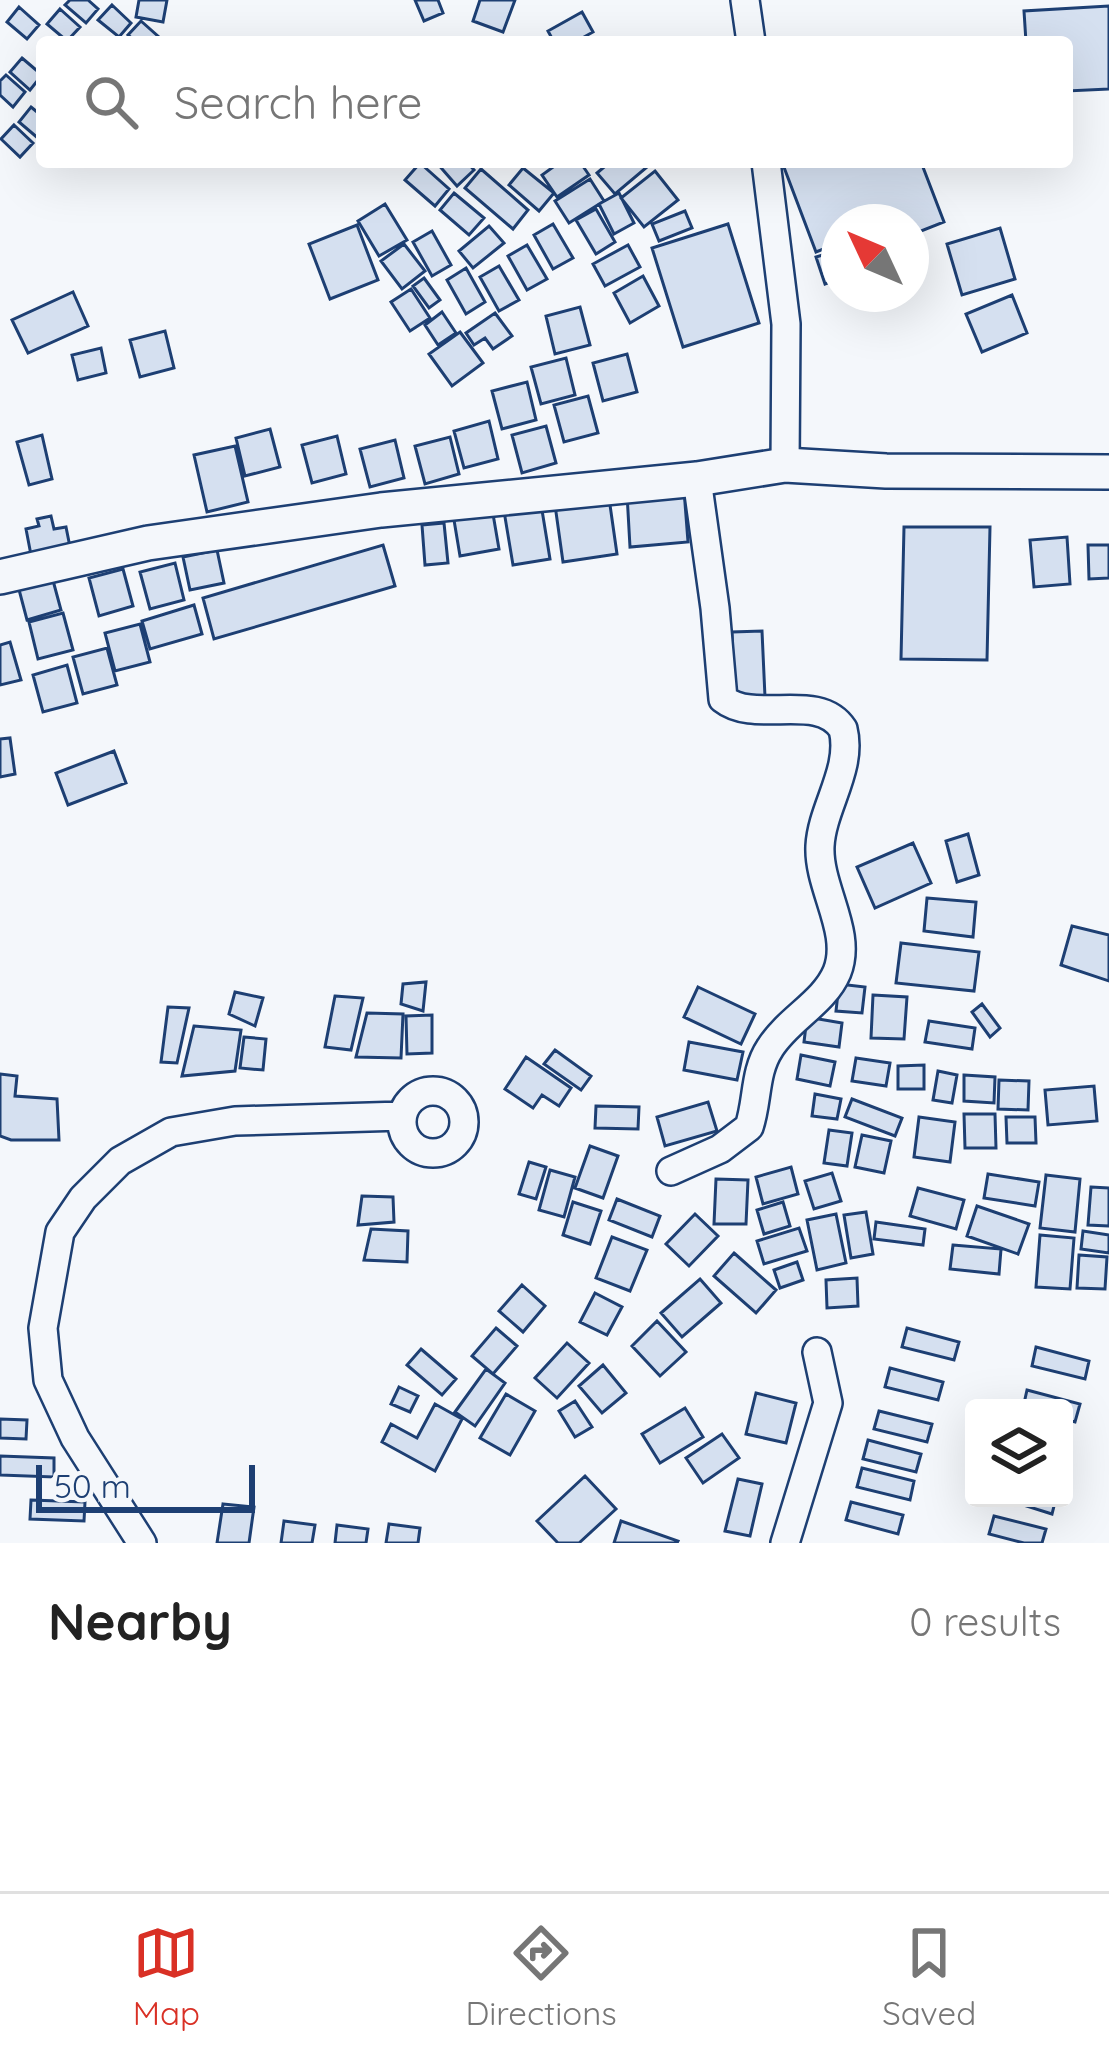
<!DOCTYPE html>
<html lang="en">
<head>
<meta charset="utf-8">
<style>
	body { margin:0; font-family:Quicksand,sans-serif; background:#f2f2f2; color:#222 }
	.controls { position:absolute; right:36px; bottom:36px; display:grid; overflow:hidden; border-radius:12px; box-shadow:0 12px 48px #0002 }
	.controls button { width:108px; height:108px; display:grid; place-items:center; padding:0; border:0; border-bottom:3px solid #e0e0e0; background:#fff; color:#222; font:60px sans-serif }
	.compass { position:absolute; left:821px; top:204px; width:108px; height:108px; border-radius:50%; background:#fff; box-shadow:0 12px 48px #0002; rotate:314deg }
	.scale { position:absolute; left:36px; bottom:30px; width:219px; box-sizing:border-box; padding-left:12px; border:6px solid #1d3f73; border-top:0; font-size:33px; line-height:42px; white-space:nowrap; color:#1d3f73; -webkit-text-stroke:9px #f4f7fb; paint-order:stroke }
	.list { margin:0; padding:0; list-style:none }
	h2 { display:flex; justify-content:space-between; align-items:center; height:156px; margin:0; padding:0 48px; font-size:51px }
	h2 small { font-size:39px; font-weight:400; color:#767676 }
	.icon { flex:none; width:66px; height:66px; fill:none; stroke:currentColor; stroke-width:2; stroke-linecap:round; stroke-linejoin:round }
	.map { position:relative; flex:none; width:1109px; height:1543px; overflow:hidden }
	.search { position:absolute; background:#fff; box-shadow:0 12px 48px #0002; left:36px; right:36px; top:36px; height:132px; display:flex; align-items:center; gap:30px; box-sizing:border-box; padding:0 42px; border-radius:12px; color:#767676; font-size:45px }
	.sheet { height:348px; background:#fff }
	nav { display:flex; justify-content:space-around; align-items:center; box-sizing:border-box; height:168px; border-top:3px solid #e0e0e0; background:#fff; font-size:33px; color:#767676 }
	nav a { display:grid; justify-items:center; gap:6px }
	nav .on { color:#d93025 }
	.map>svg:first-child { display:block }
	.building { fill:#d5e0f0; stroke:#1d3f73; stroke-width:3 }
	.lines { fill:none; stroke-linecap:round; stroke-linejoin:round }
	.minor-casing { stroke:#1d3f73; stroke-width:32 }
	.tertiary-casing { stroke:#1d3f73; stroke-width:38 }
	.minor { stroke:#f4f7fb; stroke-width:27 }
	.tertiary { stroke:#f4f7fb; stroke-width:33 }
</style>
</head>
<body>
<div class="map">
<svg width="1109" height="1543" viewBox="0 0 1109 1543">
	<rect width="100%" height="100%" fill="#f4f7fb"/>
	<path class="building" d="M70,0h18l10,9 -12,14 -21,-18z
		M139,0h28l-4,22 -27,-5z
		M415,0h23l5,13 -19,8z
		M480,0h35l-12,32 -30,-11z
		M112,5l19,18 -12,14 -21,-17z
		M1109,6v83l-42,2v-49h-41l-2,-31z
		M19,7l20,18 -12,14 -20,-17z
		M60,9l20,18 -13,14 -20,-17z
		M582,12l11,20 -18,10h-21l-6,-11z
		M141,21l19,17 -3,4h-21l-8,-7z
		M22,58l20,17 -12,15 -20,-18z
		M6,75l19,17 -12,15 -13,-12v-14z
		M31,107l11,9 -3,23 -20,-17z
		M14,125l19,18 -13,14 -19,-18z
		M436,162h31l7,8 -17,16z
		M560,162h20l9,13 -32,22 -15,-22z
		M610,162h43l-38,32 -18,-21z
		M782,162h139l23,60 -33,13v-13h-72v21l-23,9z
		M420,163l29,26 -14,17 -30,-26z
		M523,168l31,25 -15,18 -30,-26z
		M481,169l47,41 -15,19 -48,-41z
		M655,171l23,29 -34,27 -23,-29z
		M590,179l14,22 -35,22 -14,-22z
		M454,193l30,25 -15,17 -29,-25z
		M619,193l15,30 -20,11 -15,-30z
		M385,204l22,36 -28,16 -21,-35z
		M596,209l19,33 -19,12 -20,-34z
		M685,211l7,17 -33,13 -7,-17z
		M553,224l20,34 -20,11 -19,-34z
		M728,224l31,99 -76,24 -31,-99z
		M357,225l21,55 -48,19 -21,-55z
		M489,226l15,17 -31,25 -14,-17z
		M1000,228l15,51 -53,16 -15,-51z
		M432,231l19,34 -19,11 -19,-34z
		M404,244l21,27 -23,18 -21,-28z
		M527,245l20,34 -20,11 -19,-34z
		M628,245l12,22 -35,19 -12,-22z
		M839,250v29l-14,5 -9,-27z
		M499,266l20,34 -20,11 -19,-34z
		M466,268l19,34 -19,12 -19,-34z
		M643,276l16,30 -29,17 -16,-30z
		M424,278l16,22 -11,8 -16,-22z
		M411,289l19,29 -20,13 -19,-29z
		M73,292l15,34 -60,27 -16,-33z
		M1012,295l15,38 -45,19 -16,-38z
		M580,307l10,38 -35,9 -9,-38z
		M442,312l14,21 -18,12 -13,-20z
		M495,313l17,23 -19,13 -8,-11 -11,7 -8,-12z
		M165,331l9,37 -34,9 -10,-37z
		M460,332l23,31 -31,23 -23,-32z
		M101,348l5,25 -28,7 -6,-25z
		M627,354l10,38 -34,9 -10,-38z
		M566,358l9,37 -34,9 -10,-37z
		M527,382l9,38 -34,9 -10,-38z
		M588,396l10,37 -34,9 -10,-37z
		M489,421l9,38 -34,9 -10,-37z
		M546,426l10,37 -34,10 -10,-38z
		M270,429l10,38 -35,9 -9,-38z
		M42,435l10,44 -23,6 -12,-43z
		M337,436l9,38 -34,9 -10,-38z
		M450,437l9,37 -34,10 -10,-38z
		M395,440l9,38 -34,9 -10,-38z
		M235,446l13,56 -41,10 -13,-57z
		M684,490l4,52 -58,5 -3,-53z
		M609,498l8,56 -54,8 -8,-57z
		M541,504l9,55 -37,6 -9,-54z
		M493,514l6,35 -39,7 -6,-36z
		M51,516l3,13 12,-2 4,20 -39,8 -5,-26 13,-3 -2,-7z
		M444,523l4,40 -23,2 -3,-40z
		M904,527h86l-3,133 -86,-1z
		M1067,537l3,47 -36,3 -4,-47z
		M383,545l12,41 -181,53 -11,-41z
		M1088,545h21v33l-20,1z
		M217,550l7,33 -34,7 -7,-33z
		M175,563l9,37 -34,9 -10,-37z
		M123,569l10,37 -34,10 -10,-38z
		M51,573l10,37 -34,10 -10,-38z
		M194,605l8,29 -52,15 -8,-28z
		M63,613l10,37 -35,9 -9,-37z
		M140,624l10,38 -35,9 -10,-38z
		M762,631l3,66 -31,1 -2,-66z
		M10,642l11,38 -21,5v-40z
		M107,648l10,37 -34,9 -10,-37z
		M67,665l10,38 -34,9 -10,-37z
		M10,738l5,36 -15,3v-38z
		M114,751l12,32 -58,22 -12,-32z
		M968,834l11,41 -22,7 -11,-41z
		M913,843l18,40 -56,25 -18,-41z
		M927,898l49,4 -3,35 -49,-6z
		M1072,926l37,9v46l-48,-16z
		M901,943l78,9 -5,39 -78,-8z
		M426,982l-3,29 -22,-7 2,-20z
		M839,984l26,3 -3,26 -26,-2z
		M698,987l57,27 -14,30 -57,-27z
		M235,992l28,6 -8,28 -26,-12z
		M873,995l34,2 -3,42 -33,-1z
		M335,996l28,2 -12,52 -26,-3z
		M982,1004l18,24 -10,9 -18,-25z
		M168,1007l21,1 -12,55 -16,-1z
		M367,1013l36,1 -2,44 -45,-1z
		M432,1015v38l-25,1 -1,-38z
		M807,1017l35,6 -3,24 -35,-5z
		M929,1021l46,7 -3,21 -47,-7z
		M194,1026l47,4 -6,41 -53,5z
		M244,1037l22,2 -3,31 -23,-2z
		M689,1042l54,10 -6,28 -53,-10z
		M555,1050l36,26 -10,14 -37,-26z
		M801,1055l34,7 -5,24 -33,-7z
		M526,1057l45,31 -12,18 -17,-11 -9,13 -28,-19z
		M856,1058l34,5 -4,23 -34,-5z
		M924,1065v24h-26v-23z
		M938,1071l19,4 -5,28 -19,-3z
		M0,1074l17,2 -2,20 42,3 2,41h-48l-11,-4z
		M964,1075l31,2 -1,26 -30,-2z
		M999,1080l30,1 -1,29 -30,-1z
		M1094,1086l3,35 -49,4 -3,-35z
		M815,1094l26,5 -4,20 -25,-3z
		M852,1099l50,19 -7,18 -50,-19z
		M708,1102l9,29 -52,15 -8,-29z
		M596,1106l43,1 -1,22 -43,-1z
		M964,1114h31l1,34h-31z
		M919,1117l36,5 -5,40 -36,-5z
		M1006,1117h29l1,26h-29z
		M829,1130l23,3 -5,33 -23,-3z
		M862,1135l29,6 -7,32 -29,-6z
		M590,1146l28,10 -15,42 -28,-10z
		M529,1162l17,5 -10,32 -17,-5z
		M791,1167l7,27 -35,10 -7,-27z
		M550,1170l25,7 -11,40 -25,-7z
		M832,1173l9,28 -27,8 -9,-28z
		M988,1174l51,8 -4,24 -51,-8z
		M1046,1175l34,4 -5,53 -35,-4z
		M716,1179l32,1 -2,44h-32z
		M1091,1187l18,1v38l-21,-1z
		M918,1188l46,12 -8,29 -46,-13z
		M362,1196l31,1 1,25 -36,3z
		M617,1199l43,17 -8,21 -43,-17z
		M573,1202l28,9 -11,33 -27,-9z
		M783,1202l7,24 -26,8 -7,-24z
		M977,1206l52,18 -11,30 -51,-18z
		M866,1212l7,42 -22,4 -7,-43z
		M695,1214l23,22 -29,30 -23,-22z
		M836,1214l10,49 -29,7 -10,-50z
		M876,1222l49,7 -2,16 -49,-6z
		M799,1228l8,23 -43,13 -7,-23z
		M371,1229l37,2 -1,31 -43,-2z
		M1083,1231l26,4v18l-28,-4z
		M1040,1235l34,3 -4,51 -34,-2z
		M612,1237l35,13 -17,41 -34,-13z
		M953,1245l48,4 -2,25 -49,-5z
		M734,1253l42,37 -20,23 -42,-37z
		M1079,1255l28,2 -2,32 -28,-1z
		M797,1262l6,18 -23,8 -6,-18z
		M857,1278l1,28 -31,2 -1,-28z
		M700,1279l21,24 -39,34 -21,-24z
		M522,1285l23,21 -22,26 -24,-21z
		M595,1293l27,14 -15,28 -27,-13z
		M657,1321l29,31 -26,24 -28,-30z
		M496,1328l21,18 -24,28 -21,-18z
		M907,1328l52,14 -5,18 -52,-13z
		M567,1343l22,20 -32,35 -22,-20z
		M1036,1347l53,14 -4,18 -53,-13z
		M421,1349l35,30 -14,16 -35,-30z
		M603,1365l23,28 -24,20 -23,-27z
		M890,1368l53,14 -5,18 -53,-13z
		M486,1369l19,14 -30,43 -20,-14z
		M399,1387l19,9 -8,16 -19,-8z
		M1027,1390l53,14 -5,18 -11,-3v-11h-41z
		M756,1393l40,10 -10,40 -40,-9z
		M506,1394l29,17 -25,44 -30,-17z
		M575,1401l17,26 -17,10 -16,-26z
		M435,1404l27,15 -27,52 -53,-29 9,-18 26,14z
		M685,1408l18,29 -43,26 -18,-29z
		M879,1411l53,13 -5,18 -53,-13z
		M0,1419l27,1 -1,19 -26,-1z
		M722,1434l17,24 -36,25 -17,-25z
		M868,1440l53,14 -5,18 -53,-13z
		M0,1456l54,2v19l-54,-2z
		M862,1468l52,13 -4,19 -53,-13z
		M585,1476l31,33 -37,34h-21l-21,-22z
		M738,1479l24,5 -12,52 -25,-5z
		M1001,1498h55l-4,16z
		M31,1500l54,2 -1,19 -54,-2z
		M851,1502l52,13 -5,19 -52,-14z
		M223,1504l31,3 -5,36h-32z
		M994,1516l52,13 -4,14h-18l-35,-9z
		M284,1521l31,4 -3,18h-31z
		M621,1521l57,20 -1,2h-63z
		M389,1524l31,4 -2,15h-32z
		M337,1525l31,4 -2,14h-31z"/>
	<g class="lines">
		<g class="minor-casing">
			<path id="minor" d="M745,0l6,42
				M766,162l20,162 -1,141
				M402 1122a31 31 0 1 1 62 0a31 31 0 1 1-62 0Z
				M671,1171l49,-22 29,-22c9,-26 5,-55 21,-79 18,-29 54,-45 67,-76 16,-40 -19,-84 -17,-126 2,-39 33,-77 23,-117 -25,-38 -87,-4 -120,-30l-8,-91 -18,-129
				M142,1543l-67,-105 -27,-58 -5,-52 17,-96 23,-34 37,-37 51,-29 64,-11 167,-5
				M785,1543l43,-140 -11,-51"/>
		</g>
		<g class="tertiary-casing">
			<path id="tertiary" d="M0,577l148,-34 233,-33 316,-31 88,-14 101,6 223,1"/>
		</g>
		<use href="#minor" class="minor"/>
		<use href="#tertiary" class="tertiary"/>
	</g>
</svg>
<div class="controls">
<button><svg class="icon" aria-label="layers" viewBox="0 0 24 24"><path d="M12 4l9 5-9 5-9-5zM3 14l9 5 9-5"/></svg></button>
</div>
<svg class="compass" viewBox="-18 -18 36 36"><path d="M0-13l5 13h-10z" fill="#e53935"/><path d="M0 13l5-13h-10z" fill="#767676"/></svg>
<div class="scale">50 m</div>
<div class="search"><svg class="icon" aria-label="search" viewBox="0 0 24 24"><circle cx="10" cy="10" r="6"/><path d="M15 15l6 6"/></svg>Search here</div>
</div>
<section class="sheet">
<h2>Nearby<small>0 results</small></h2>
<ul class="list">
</ul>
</section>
<nav>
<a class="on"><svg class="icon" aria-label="map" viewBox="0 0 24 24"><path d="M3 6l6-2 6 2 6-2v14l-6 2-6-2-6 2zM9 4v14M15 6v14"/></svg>Map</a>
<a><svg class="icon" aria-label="directions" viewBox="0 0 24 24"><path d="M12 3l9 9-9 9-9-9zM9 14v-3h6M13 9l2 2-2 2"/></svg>Directions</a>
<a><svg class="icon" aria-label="saved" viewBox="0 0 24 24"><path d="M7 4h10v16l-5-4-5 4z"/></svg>Saved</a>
</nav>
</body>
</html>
